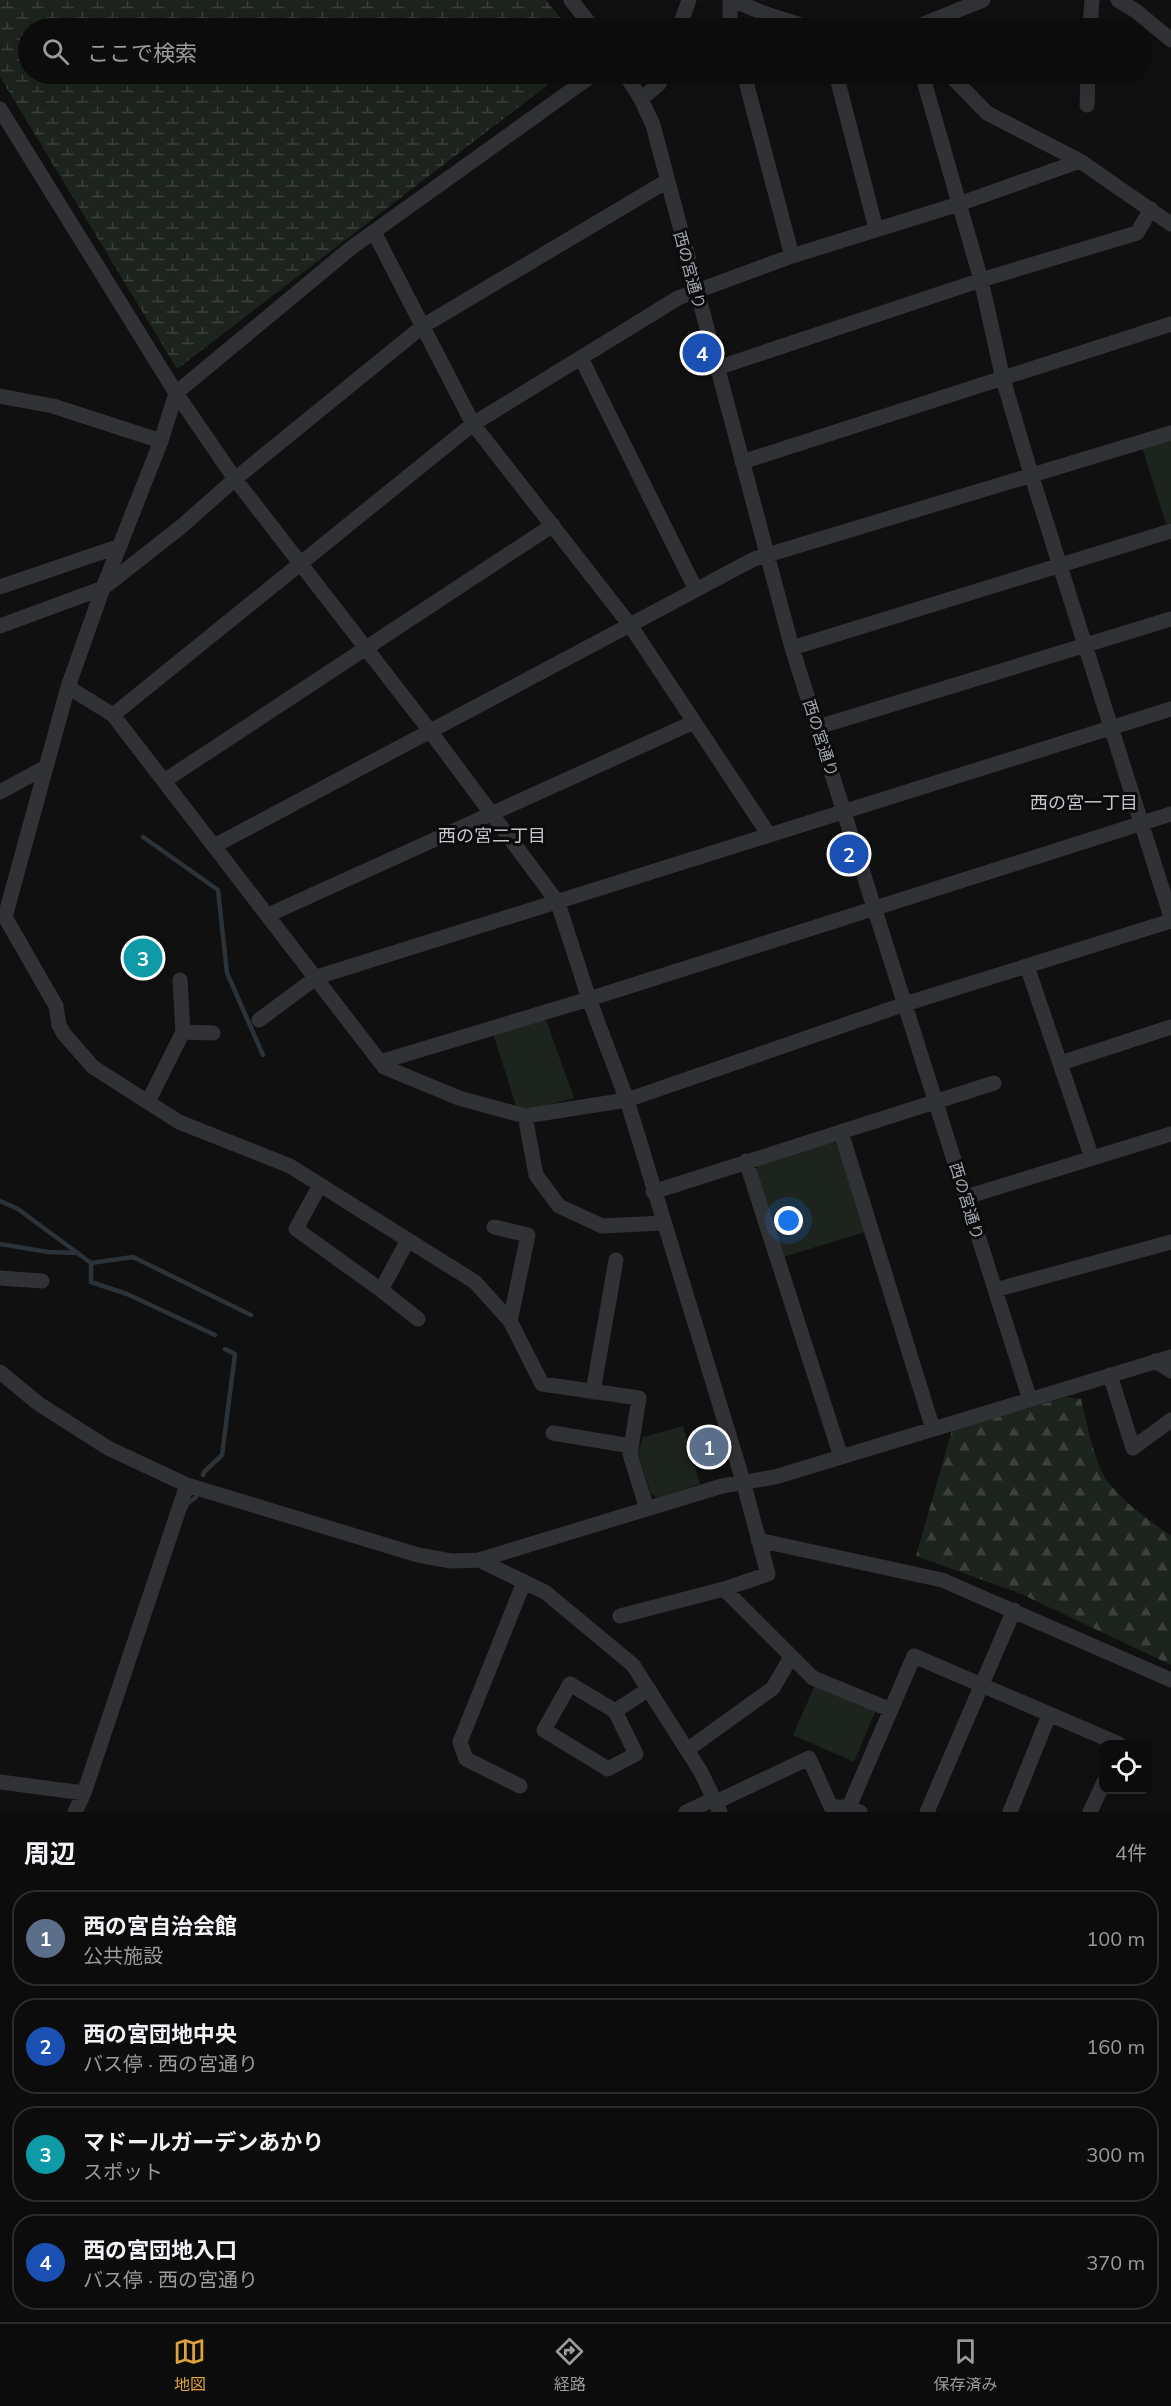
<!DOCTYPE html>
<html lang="ja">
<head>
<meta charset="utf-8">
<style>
	body { margin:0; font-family:Mulish,"Noto Sans JP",sans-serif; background:#1a1a1b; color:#f1f3f6 }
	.controls { position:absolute; right:18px; bottom:18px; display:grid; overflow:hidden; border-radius:12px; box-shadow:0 6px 24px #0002 }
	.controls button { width:54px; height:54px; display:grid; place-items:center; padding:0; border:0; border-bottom:2px solid #2c2c2e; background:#0c0c0d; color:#f1f3f6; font:30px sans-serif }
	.you { position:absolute; left:789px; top:1221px; width:21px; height:21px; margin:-15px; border:4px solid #fff; border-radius:50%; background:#1a73e8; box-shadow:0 0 0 9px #1a73e833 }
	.badge { display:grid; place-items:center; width:39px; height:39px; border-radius:50%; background:#dfa339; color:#fff; font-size:20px; font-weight:700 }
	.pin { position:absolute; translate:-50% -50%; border:3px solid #fff; box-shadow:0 2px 6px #0006 }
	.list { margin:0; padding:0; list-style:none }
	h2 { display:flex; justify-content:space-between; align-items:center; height:78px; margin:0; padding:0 24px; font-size:26px }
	h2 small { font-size:20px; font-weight:400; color:#9a9b9d }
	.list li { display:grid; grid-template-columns:39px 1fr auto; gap:18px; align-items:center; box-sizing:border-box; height:96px; margin:0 12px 12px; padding:0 12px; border:2px solid #2c2c2e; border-radius:24px }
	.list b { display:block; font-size:22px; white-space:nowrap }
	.list p { margin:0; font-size:20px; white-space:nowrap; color:#9a9b9d }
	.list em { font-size:20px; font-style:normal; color:#9a9b9d }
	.icon { flex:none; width:33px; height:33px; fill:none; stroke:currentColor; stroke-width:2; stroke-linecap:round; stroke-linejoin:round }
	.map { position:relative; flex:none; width:1171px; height:1812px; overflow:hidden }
	.search { position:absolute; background:#0c0c0d; box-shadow:0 6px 24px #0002; left:18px; right:18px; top:18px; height:66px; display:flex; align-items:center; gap:15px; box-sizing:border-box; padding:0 21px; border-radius:33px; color:#9a9b9d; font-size:22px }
	.sheet { height:510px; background:#0c0c0d }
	nav { display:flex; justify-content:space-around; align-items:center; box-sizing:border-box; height:84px; border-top:2px solid #2c2c2e; background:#0c0c0d; font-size:16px; color:#9a9b9d }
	nav a { display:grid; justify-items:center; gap:3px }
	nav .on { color:#dfa339 }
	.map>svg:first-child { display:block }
	.forest { fill:url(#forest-firs) }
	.wetland { fill:url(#wetland-marsh) }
	.park { fill:#1d231d }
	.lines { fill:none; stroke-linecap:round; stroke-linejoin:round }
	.stream { stroke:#2b3238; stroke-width:4.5 }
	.minor { stroke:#313236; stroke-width:15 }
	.labels { text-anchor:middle; stroke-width:6; stroke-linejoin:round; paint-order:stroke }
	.street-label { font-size:16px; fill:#a2a7b1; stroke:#0b0b0c }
	.neighbourhood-label { font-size:18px; fill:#c3c6cd; stroke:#0b0b0c }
</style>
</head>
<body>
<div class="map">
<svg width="1171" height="1812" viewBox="0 0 1171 1812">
	<defs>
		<pattern id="forest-firs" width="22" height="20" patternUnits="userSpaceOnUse" patternTransform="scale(1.5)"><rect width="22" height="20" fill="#1d231d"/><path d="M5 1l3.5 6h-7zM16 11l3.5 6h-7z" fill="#3b403b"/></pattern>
		<pattern id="wetland-marsh" width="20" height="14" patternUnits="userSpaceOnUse" patternTransform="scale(1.5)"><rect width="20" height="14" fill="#1d231d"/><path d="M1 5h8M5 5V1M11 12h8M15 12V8" fill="none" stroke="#3b403b"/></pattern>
	</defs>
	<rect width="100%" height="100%" fill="#101011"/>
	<path class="forest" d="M1067,1397l14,2c5,22 14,66 27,83 17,22 41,38 63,54v129l-152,-72 -103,-37 36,-126z"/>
	<path class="wetland" d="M0,0h546l22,28h-540v46h534l-385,295 -177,-292z"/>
	<path class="park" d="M1171,437v86l-5,1 -24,-77z
		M545,1017l29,81 -45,12 -13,-4 -23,-73z
		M832,1141l7,4 26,87 -82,25 -28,-84 5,-12z
		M683,1426l17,58 -42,14 -7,-4 -13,-41 5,-16z
		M815,1685l61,25 -22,52 -61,-27z"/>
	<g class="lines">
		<path class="stream" d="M143,837l75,53 9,83 36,82
			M0,1201l18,8 73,54 42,-6 118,58
			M0,1244l48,8 30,1
			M91,1263v19l36,12 88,41
			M203,1475l1,-3 18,-17 13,-101 -10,-5
			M186,1507l1,-3 9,-7"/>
		<path class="minor" d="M571,0l22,28
			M730,0v17l3,11
			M732,0l34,14 44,14
			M1118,0l18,11 35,29
			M679,28l10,-28
			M905,28h9l69,-28
			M1090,28l2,-28
			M594,74l-243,174 -175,145 -15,48 -58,147 -35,99 -63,230 51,89 3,19 5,9 29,33 86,55 111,44 185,116 35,39 32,63 97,14 -9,56 17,55
			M625,74l16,25 12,26 139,523 238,752
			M744,74l48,182
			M836,74l40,155
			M922,74l59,206 22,99 28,95 140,443
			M949,74l38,39 93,48 91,63
			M641,99l18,-15 4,-10
			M1087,105l1,-31
			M0,109l176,284 59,86 195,252 128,172 31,96 38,101 -102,16 -66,-18 -75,-31 -271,-352 -45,-28
			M374,232l99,192 157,201 139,210
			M581,358l115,232
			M717,368l264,-88 156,-47 14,-24
			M0,396l53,10 108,35
			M742,462l429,-138
			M0,587l120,-41
			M0,626l103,-38 79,-62 53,-47 188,-153 244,-145
			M792,648l379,-117
			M113,715l360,-291 205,-126 114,-42 167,-52 121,-43
			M818,727l353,-108
			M164,781l389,-256
			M0,792l46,-25
			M214,846l540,-287 417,-126
			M268,915l426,-193
			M1027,966l65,192
			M259,1020l58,-43 854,-268
			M183,1032l30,1
			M380,1062l209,-63 582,-185
			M1061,1063l110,-36
			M148,1102l35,-70 -3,-52
			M525,1116l11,59 23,31 43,20 61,-3
			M841,1132l92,297
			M746,1161l95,296
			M320,1185l-24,44 85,61 27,-50
			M653,1192l341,-109
			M966,1197l205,-63
			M494,1227l34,8 -18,86
			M0,1278l42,3
			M381,1290l37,29
			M995,1290l176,-48
			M1155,1361l16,10
			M0,1372l39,32 69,44 79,37 231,70 33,6 28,-1 243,-74 53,-9 396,-120
			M1110,1375l23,73 38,-28
			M593,1392l23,-132
			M553,1433l78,13
			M758,1540l184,40 229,100
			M479,1560l66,32 88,73 68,107 19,40
			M724,1589l89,89 78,32
			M620,1616l104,-27 44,-15 -25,-93 -116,-381 278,-96 266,-83
			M570,1684l45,27 21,43 -28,15 -64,-39z
			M615,1711l34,-22
			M687,1750l86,-62 18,-31
			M0,1782l84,11
			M520,1786l-54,-27 -6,-17 64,-160
			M716,1802l93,-44 22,49h18l11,5
			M849,1807l65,-151 205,88
			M75,1812l9,-19 103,-308
			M686,1812l28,-13
			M927,1812l87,-202
			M1010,1812l39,-97
			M1090,1812l14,-30"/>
	</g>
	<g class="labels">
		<g class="street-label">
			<text transform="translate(690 270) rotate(75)" y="6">西の宮通り</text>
			<text transform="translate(821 738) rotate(72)" y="6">西の宮通り</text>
			<text transform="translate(967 1201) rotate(73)" y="6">西の宮通り</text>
		</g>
		<g class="neighbourhood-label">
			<text x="1084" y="809">西の宮一丁目</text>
			<text x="492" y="842">西の宮二丁目</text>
		</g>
	</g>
</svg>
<div class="controls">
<button><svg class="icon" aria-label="locate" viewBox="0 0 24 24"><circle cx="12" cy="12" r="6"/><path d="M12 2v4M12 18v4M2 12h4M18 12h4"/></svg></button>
</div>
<div class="you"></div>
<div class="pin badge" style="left:709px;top:1447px;background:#5c6f8a">1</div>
<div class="pin badge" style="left:849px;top:854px;background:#1a4fb4">2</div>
<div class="pin badge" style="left:143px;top:958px;background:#0f9aa8">3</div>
<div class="pin badge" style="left:702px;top:353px;background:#1a4fb4">4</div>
<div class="search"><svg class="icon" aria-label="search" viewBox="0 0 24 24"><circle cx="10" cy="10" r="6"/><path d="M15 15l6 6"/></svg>ここで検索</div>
</div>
<section class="sheet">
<h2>周辺<small>4件</small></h2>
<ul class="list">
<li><span class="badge" style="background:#5c6f8a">1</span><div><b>西の宮自治会館</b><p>公共施設</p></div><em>100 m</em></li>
<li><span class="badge" style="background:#1a4fb4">2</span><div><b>西の宮団地中央</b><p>バス停 · 西の宮通り</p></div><em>160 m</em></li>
<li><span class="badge" style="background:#0f9aa8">3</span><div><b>マドールガーデンあかり</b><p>スポット</p></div><em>300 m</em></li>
<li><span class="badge" style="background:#1a4fb4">4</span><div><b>西の宮団地入口</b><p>バス停 · 西の宮通り</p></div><em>370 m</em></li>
</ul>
</section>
<nav>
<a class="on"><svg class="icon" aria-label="map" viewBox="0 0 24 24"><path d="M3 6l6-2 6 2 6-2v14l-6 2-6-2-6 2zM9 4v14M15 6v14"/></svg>地図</a>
<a><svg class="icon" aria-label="directions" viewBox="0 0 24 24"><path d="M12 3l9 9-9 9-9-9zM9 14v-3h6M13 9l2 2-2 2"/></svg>経路</a>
<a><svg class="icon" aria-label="saved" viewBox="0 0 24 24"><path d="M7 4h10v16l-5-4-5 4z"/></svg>保存済み</a>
</nav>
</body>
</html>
